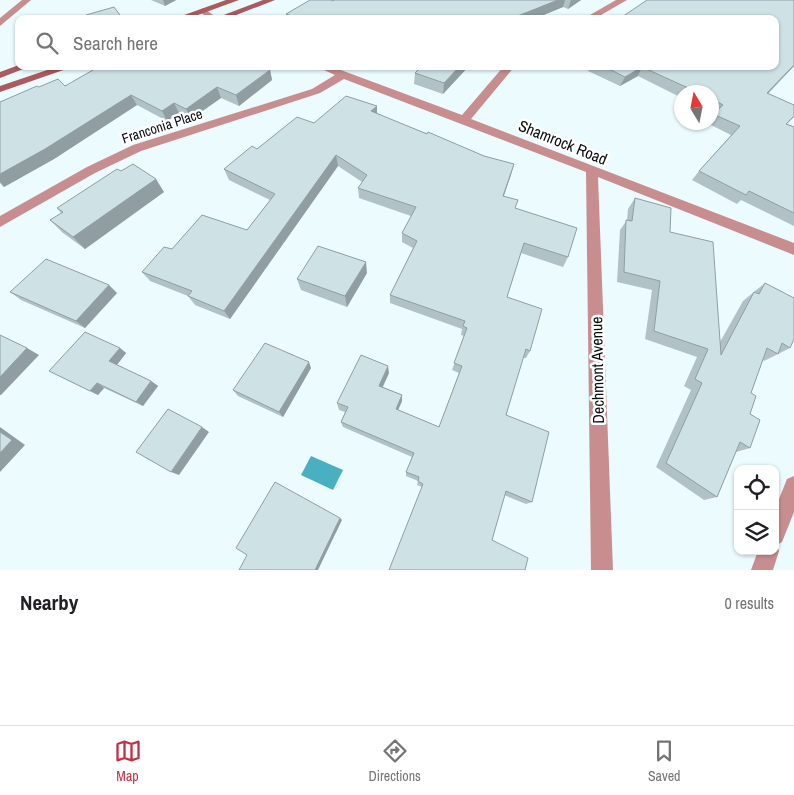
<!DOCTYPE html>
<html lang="en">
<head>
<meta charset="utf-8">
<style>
	body { margin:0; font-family:"Archivo Narrow",sans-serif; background:#f6f6f6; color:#202124 }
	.controls { position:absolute; right:15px; bottom:15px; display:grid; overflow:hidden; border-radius:10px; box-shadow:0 1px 4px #0004 }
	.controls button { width:45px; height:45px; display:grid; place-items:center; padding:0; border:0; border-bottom:1px solid #e0e0e0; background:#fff; color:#202124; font:25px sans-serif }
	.compass { position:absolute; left:674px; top:85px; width:45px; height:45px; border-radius:50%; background:#fff; box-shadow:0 1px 4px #0004; rotate:350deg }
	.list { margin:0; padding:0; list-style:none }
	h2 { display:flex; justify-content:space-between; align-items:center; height:65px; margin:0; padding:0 20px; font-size:21px }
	h2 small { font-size:16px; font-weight:400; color:#757577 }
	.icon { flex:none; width:28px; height:28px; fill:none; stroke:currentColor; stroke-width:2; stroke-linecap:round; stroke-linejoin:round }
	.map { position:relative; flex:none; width:794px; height:570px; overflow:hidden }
	.search { position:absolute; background:#fff; box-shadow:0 1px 4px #0004; left:15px; right:15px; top:15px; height:55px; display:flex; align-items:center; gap:12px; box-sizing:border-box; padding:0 18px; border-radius:10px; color:#757577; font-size:19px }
	.sheet { height:155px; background:#fff }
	nav { display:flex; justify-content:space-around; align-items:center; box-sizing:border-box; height:70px; border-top:1px solid #e0e0e0; background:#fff; font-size:14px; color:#757577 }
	nav a { display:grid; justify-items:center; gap:2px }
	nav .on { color:#c23247 }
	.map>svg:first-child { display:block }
	.water { fill:#49b0c2 }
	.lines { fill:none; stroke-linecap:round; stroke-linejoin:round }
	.street { fill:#c88e8f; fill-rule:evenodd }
	.secondary { fill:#ab5a5e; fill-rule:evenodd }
	.wall { fill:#b1c2c6 }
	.shaded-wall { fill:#909ea1 }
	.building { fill:#cee2e6; stroke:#909ea1 }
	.labels { text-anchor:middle; stroke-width:5; stroke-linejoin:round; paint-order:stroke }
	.far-street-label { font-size:14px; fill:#070d0f; stroke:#fff }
	.street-label { font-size:16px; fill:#070d0f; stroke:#fff }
</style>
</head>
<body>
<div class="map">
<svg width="794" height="570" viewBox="0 0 794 570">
	<rect width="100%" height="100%" fill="#ebfbfe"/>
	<path class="water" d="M311,456l32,14 -10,20 -32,-15z"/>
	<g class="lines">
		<path class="street" d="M22,0h9l-31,26v-8z
			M616,0h11l-33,19h-11z
			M203,8l16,11h-10l-10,-8z
			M315,66h15l132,49 42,-49h11l-44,53 323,124v12l-196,-78 15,393h-22l-5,-398 -242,-93 -24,14 -179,58 -46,22 -95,54v-11l87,-49 46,-22 179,-56 23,-14z
			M794,476v36l-12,30 -5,3 2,6 -6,19h-22l7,-19h17v-42l12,-30z"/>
		<path class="secondary" d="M226,0h13l-52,19h-14z
			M263,0h12l-49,19h-13z
			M19,65l12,1 -31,12v-6z
			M59,66h16l-75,26v-6z"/>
	</g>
	<path class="wall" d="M151,0h25l-11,6z
		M334,0h247l-13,9 -5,-2 -29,12h-247l-1,-5z
		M794,0v66l-26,28 26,11v12l-7,7 7,3v99l-53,-26 -4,4 -45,-24 7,-9 32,-36 -24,-12 1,-1h4v-5l2,-4 -2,-1v-20h-30v6l-44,-22 -18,10 -32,-15 2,-5h185z
		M469,66l-26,28 -29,-10 1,-11z
		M270,70l2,10 -33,26 -18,-8 -30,21 -12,-6 -12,8 -30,-16 -83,54 -50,28 -4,-4v-81l39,-15z
		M377,114l107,42 30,8 -10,32 11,13 53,48 -5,10 -42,-14 -14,44 23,54 -4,7h-3l-17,57 26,87 -6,2 -22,-9 -12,45 33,30 -103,-83 -5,-2 1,-4 -12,-5v-4l6,-15 -69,-30 -2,-5 4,-10 -6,-2 -2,-7 52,-30 -6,14 19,8v6l-4,9 41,17 20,-54 -7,-3 12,-34 -3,-1 1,-6 -72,-26v-8l23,-47 -11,-6v-9l9,-17 -52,-18 -1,-10 4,-6 -24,-16 -108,153 -35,-14 -7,-9 -38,-15 -8,-9 30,-23 75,-19 23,-30 -41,-20 -5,-11 33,-20z
		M121,171l43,21 -79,57 -22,-16 -13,-13 11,-7 -4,-5z
		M635,198l35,34 50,110 23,-41 22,-18 25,65 -26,13 -1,-1 -12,33 -1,21v34l-14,4 -19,45 -13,3 -48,-33 35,-77 -7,-4 13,-29 -52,-18 7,-49 -35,-8 3,-52 7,-10 1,-11z
		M367,273l-20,34 -46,-17 -4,-11z
		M10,292l107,1 -32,35 -64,-28z
		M120,348l6,5 -9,12 34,16 7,5 -15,20 -39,-18 -6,7 -49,-24z
		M311,368l-28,49 -45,-21 -5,-6z"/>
	<path class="shaded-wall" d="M163,0h13l-11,6z
		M558,0h7l-2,7 -29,12h-21l2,-2z
		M571,0h10l-13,9z
		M794,65v1l-35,36 8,-9z
		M460,66h9l-26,28 1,-11z
		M642,67l-4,9 -18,10 5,-9z
		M270,70l2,10 -33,26 -3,-11z
		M217,87l4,11 -30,21 -5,-10z
		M131,95l6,10 -83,54 -50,28 -4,-5v-8z
		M174,103l5,10 -12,8 -5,-10z
		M377,106v11l-6,-6z
		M336,155l2,11 -108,153 -6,-8z
		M514,164l-3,11 -11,31 3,-10z
		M156,179l8,13 -79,57 -12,-12z
		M366,262l1,11 -20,34 -2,-11z
		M109,285l8,8 -32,35 -9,-7z
		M27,348l12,7 -38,40h-1v-18z
		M120,348l6,5 -10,13 -7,-5z
		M309,362l2,6 -28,49 -4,-5z
		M388,366l1,7 -9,19 -1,-6z
		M151,381l7,5 -15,20 -7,-4z
		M97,383l7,5 -6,7 -8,-4z
		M402,395v6l-6,14v-6z
		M0,427l25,18 -25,27z
		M202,427l7,5 -30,43 -8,-3z
		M340,518l2,2 -24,50h-3z"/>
	<path class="building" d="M310,0h21l2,1 1,-1h224l-43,17 -2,2h-214l-13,-5z
		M647,0h147v65l-27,28 27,12v11l-8,8 8,3v86l-45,-22 -3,4 -47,-24 41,-45 -27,-12 10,-9 -11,-6v-7h-15l-55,-25 -17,10 -22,-11h172v-47h-156z
		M114,7l9,12h-35l-2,-4z
		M100,66h161l9,4 -34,25 -19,-8 -31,22 -12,-6 -12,8 -31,-16 -86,54 -45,25v-72l37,-16 2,1 19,-8 7,7z
		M422,66h38l-16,17 -29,-10z
		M346,96l31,10 -6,5 56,23 1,-2 56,24 30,8 -11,32 15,4 -3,8 62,20 -9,29 -44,-14 -17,54 35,12 -12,42 -4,-2 -20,66 43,17 -17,70 -26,-11 -14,49 36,18 -3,12h-136l34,-86 -5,-3 1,-4 -13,-5 8,-19 -73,-31 7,-15 -11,-4 24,-48 27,11 -9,20 23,9 -6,14 43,18 23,-61 -8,-3 13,-35 -4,-2 2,-5 -75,-26 27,-54 -15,-8 14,-26 -58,-19 9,-13 -31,-20 -112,156 -36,-15 4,-5 -50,-19 22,-25 8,2 30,-34 45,15 28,-36 -51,-25 28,-23 5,3 40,-32 17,6z
		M133,164l23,15 -83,58 -23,-17 13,-8 -6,-4 60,-39 4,2z
		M635,198l36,10 -1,24 43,10 8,113 33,-63 5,2 6,-11 29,15v41l-4,9 -8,-5 -4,11 -11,-6 -16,45 5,3 -6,18 10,6 -10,28 -10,-6 -23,55 -51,-34 36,-80 -7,-4 13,-30 -54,-18 6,-50 -36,-9 2,-52 6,1z
		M318,246l48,16 -21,34 -48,-17z
		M46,259l63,26 -33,36 -66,-29z
		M85,332l35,16 -11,13 42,20 -15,21 -39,-19 -7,8 -41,-20z
		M0,335l27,13 -27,29z
		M265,343l44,19 -30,50 -46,-22z
		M168,409l34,18 -31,45 -35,-20z
		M0,432l12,8 -12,13z
		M275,482l65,36 -25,52h-76l8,-15 -11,-7z"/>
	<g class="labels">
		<g class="far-street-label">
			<text transform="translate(162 126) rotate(-18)" y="5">Franconia Place</text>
		</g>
		<g class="street-label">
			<text transform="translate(563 142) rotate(22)" y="6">Shamrock Road</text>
			<text transform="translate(597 370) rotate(-91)" y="6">Dechmont Avenue</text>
		</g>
	</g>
</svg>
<div class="controls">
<button><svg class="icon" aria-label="locate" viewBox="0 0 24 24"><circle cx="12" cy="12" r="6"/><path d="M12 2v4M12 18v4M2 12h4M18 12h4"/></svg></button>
<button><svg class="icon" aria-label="layers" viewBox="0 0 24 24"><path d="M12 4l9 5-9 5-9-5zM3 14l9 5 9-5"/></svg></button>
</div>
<svg class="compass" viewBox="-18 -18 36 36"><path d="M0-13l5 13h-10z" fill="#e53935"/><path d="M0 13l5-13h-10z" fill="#757577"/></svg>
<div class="search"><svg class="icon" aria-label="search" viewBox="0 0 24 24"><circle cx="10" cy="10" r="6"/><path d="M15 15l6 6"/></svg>Search here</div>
</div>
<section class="sheet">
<h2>Nearby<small>0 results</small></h2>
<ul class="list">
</ul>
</section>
<nav>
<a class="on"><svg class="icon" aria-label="map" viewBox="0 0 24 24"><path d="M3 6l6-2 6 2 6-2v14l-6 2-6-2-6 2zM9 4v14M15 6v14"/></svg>Map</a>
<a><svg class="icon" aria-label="directions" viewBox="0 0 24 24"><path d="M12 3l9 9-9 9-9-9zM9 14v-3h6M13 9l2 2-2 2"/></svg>Directions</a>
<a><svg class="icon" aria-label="saved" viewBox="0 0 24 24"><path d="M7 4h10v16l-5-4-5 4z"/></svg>Saved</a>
</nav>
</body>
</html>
